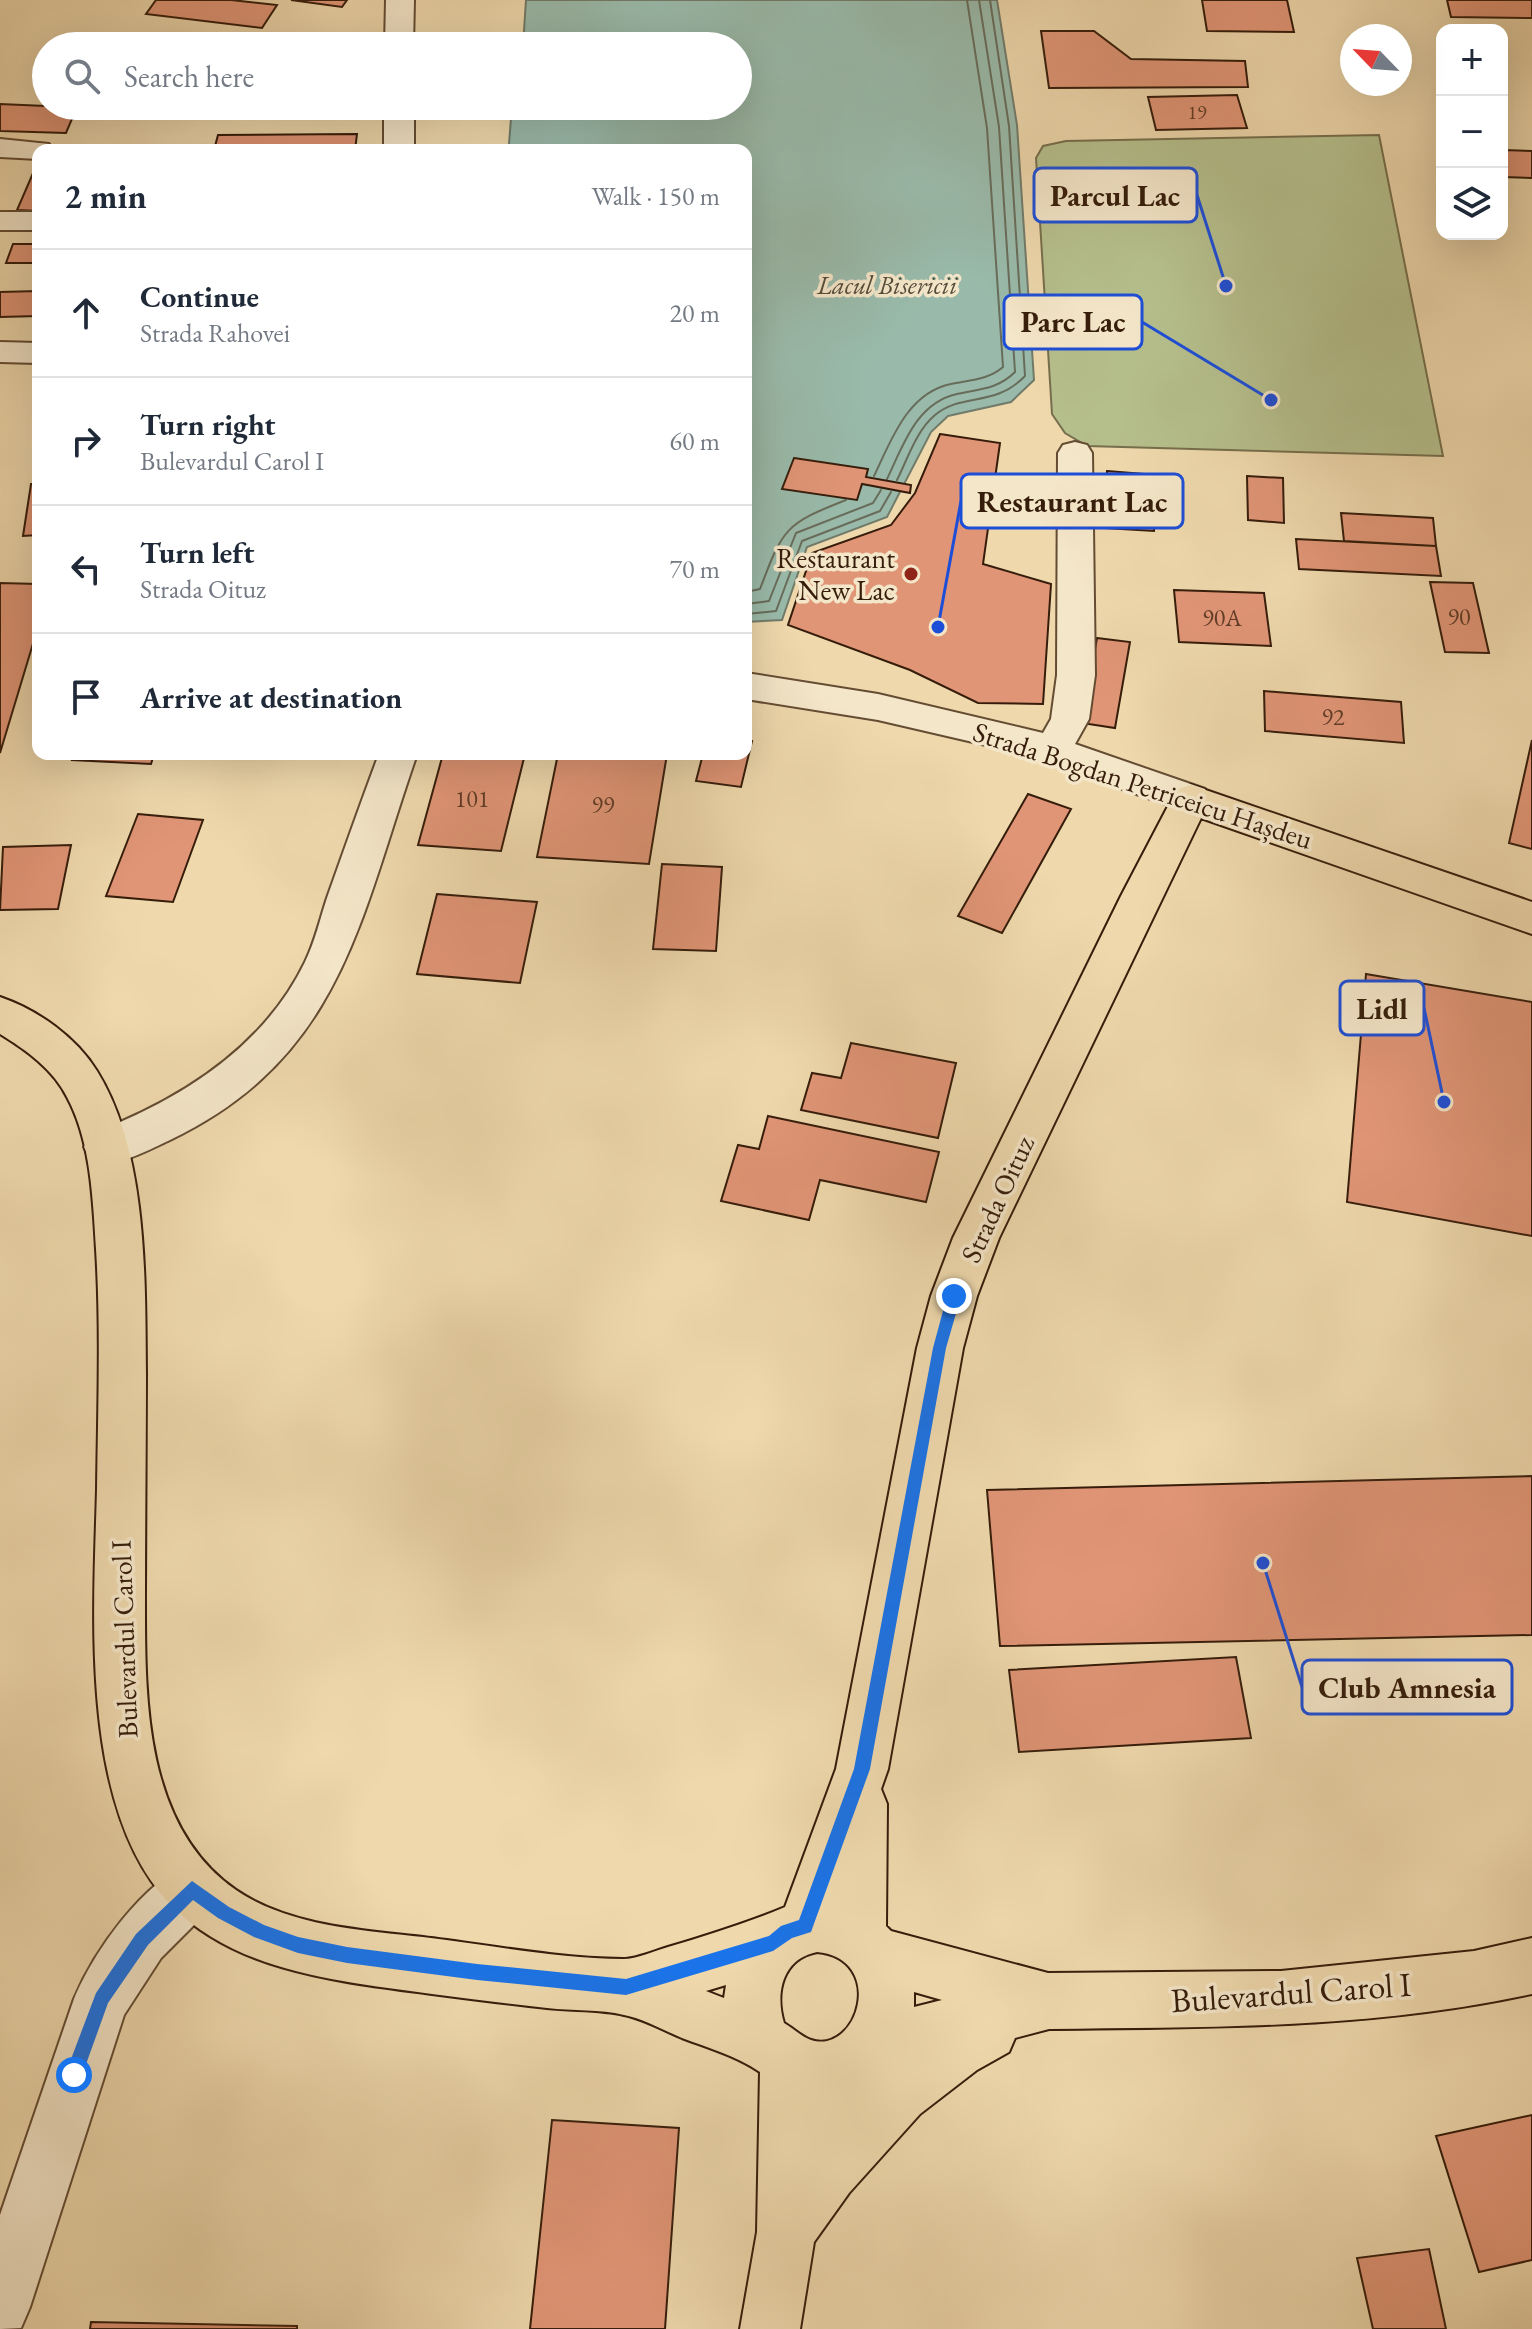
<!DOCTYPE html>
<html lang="en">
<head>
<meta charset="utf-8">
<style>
	body { margin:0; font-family:"EB Garamond",serif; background:#f2f2f3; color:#1f2937 }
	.controls { position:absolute; right:24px; top:24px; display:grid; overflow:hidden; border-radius:16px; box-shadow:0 8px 32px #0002 }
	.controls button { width:72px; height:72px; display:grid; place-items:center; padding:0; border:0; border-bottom:2px solid #e0e1e3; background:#fff; color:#1f2937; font:40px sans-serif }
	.compass { position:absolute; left:1340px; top:24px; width:72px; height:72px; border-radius:50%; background:#fff; box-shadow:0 8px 32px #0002; rotate:295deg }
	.stop { position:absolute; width:24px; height:24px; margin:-18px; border:6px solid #1a73e8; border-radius:50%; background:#fff }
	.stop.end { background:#1a73e8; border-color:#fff; box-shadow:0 2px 8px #0008 }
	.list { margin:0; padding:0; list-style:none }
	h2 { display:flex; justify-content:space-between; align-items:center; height:104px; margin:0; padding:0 32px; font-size:34px }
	h2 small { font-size:26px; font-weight:400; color:#747a83 }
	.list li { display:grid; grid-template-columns:52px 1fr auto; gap:24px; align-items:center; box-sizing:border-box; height:128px; padding:0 32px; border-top:2px solid #e0e1e3 }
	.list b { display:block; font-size:30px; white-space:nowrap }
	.list p { margin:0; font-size:26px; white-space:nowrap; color:#747a83 }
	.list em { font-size:26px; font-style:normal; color:#747a83 }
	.icon { flex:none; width:44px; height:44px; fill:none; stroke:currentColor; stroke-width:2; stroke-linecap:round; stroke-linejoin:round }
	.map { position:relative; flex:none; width:1532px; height:2329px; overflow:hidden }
	.search { position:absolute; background:#fff; box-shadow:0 8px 32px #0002; left:32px; top:32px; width:720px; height:88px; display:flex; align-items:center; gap:20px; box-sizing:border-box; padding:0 28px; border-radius:44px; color:#747a83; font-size:30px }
	.panel { position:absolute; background:#fff; box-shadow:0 8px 32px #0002; left:32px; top:144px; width:720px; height:616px; border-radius:16px }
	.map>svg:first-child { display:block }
	.green { fill:#b5bf8c; stroke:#766e4c; stroke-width:2 }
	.water { fill:#99baaa; stroke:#717b6a; stroke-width:2 }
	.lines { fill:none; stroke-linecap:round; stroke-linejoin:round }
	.shore { stroke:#686c5a; stroke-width:2 }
	.building { fill:#e09576; stroke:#361d0b; stroke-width:2 }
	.minor-casing { stroke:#644c33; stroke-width:4 }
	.major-casing { stroke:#361d0b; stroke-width:4 }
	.minor { fill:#f4e6c9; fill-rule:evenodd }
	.major { fill:#eed8ac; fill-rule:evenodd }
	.route { fill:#1a73e8 }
	.poi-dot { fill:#8f2418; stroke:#f4e6c9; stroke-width:3 }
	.labels { text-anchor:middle; stroke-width:7; stroke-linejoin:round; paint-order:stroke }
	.far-number-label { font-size:20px; fill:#603b26 }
	.number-label { font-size:24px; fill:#603b26 }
	.far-water-label { font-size:26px; font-style:italic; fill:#544c3b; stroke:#f4e6c9 }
	.poi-label { font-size:28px; fill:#361d0b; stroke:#f4e6c9; text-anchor:end }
	.street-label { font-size:28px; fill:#361d0b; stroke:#f4e6c9 }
	.near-street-label { font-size:34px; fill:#361d0b; stroke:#f4e6c9 }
	.leader { fill:none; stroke:#1d4ed8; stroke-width:3 }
	.callout-dot { fill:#1d4ed8; stroke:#f4e6c9; stroke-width:3 }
	.callout { fill:#f4e6c9; stroke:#1d4ed8; stroke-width:3 }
	.callout-label { font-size:30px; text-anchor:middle; font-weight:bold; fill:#361d0b }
</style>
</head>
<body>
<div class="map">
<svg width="1532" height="2329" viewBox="0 0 1532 2329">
	<rect width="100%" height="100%" fill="#eed8ac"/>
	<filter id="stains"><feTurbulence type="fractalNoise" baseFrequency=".0025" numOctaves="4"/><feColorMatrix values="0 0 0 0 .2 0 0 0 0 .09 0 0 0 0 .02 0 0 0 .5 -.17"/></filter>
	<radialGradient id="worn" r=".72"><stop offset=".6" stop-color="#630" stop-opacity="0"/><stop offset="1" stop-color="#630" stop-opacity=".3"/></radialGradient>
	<path class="green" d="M1379,135l64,321 -356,-10 -22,-13 -13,-19 -16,-256 7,-12 23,-5z"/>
	<path class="water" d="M526,0h471l20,125 17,255 -23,22 -63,14 -17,16 -44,85 -80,30 -25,73 -36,2v-472h-237v-6l3,-38h226v-60h-215z"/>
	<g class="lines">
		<path class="shore" d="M874,476c17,-35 33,-83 77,-92 19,-4 37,-4 52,-17l-16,-239 -20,-128
			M887,479c16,-33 29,-76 70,-85 23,-5 41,-5 58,-22l-16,-245 -20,-127
			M897,480c11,-22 19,-49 38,-65 28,-23 59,-7 90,-39l-16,-250 -19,-126
			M746,592l14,-3c23,-61 25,-65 86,-89
			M746,604l23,-3 27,-68 77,-30 8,-13
			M746,614l30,-3 26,-70 78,-30 11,-19"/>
	</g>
	<path class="building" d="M156,0h75l46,5 -15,23 -116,-14z
		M291,0h56l-5,7z
		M1202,0h85l7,32 -87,-1z
		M1447,0h85v18l-81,-1z
		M1041,31h53l37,28 114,2 3,26 -199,1z
		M1237,95l10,33 -91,2 -8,-33z
		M0,104l46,2 31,1 -11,26 -66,-2z
		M357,134l-2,16h-141l4,-15z
		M1502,150l30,1v27l-29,-1z
		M37,164l1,47 -21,-1z
		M13,244h25v19h-32z
		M38,291v25l-38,1v-25z
		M940,434l60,9 -17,121 68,20 -8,120 -65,-1 -68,-33 -122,-45 24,-72 79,-28 24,-32z
		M794,458l74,11 -2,8 45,8 -1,8 -48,-9 -5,16 -75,-11z
		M1107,471l49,4 -2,56 -49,-3z
		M1247,476l36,2 1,45 -36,-3z
		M31,484h7v51l-15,1z
		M1341,513l92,5 3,28 -92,-5z
		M1296,539l140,7 5,30 -142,-7z
		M1430,582l43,1 16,70 -44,-1z
		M0,583l38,1v43l-38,126z
		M1174,590l90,3 7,53 -92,-4z
		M1097,638l33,4 -15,86 -33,-5z
		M1264,691l137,11 3,41 -139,-12z
		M746,740l6,1 -11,46 -45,-6 7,-27h43z
		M1532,740v109l-23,-6z
		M74,754h80l-3,10 -79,-4z
		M443,754h82l-24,97 -83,-6z
		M558,754h109l-18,110 -112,-7z
		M1028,794l43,15 -69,124 -44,-17z
		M138,814l65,6 -30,82 -67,-6z
		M71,845l-13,64 -58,1 3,-63z
		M662,864l60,3 -6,84 -63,-2z
		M437,894l100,8 -17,81 -103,-9z
		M1366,974l166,28v234l-185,-34z
		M851,1043l105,20 -18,75 -137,-28 11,-37 29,5z
		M768,1116l171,36 -13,50 -106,-22 -11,40 -88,-19 17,-56 21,4z
		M1532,1476v159l-532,11 -13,-156z
		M1236,1657l15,81 -232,14 -10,-82z
		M1532,2115v145l-53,12 -43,-136z
		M552,2120l127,8 -14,201h-135z
		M1429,2249l17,80h-73l-16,-71z
		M91,2322l206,4v3h-207z"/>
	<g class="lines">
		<g class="minor-casing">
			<path id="minor" d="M386,0h28l-1,46h-28z
				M384,106h30v44h-30z
				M0,139l49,5 4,6h-15v9l-38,-2z
				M0,212h38v18h-38z
				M0,342l38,1v20l-38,-1z
				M1075,442l12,3 5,8 3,222 -6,44 -14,25 130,45 5,10 -5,10 -14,4 -175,-61 -138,-32 -132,-21v-26l132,21 165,39 8,-14 6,-44 1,-222 5,-8z
				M379,754h38c-57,163 -74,303 -247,386 -24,11 -54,29 -79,20l-7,-13 7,-13c87,-33 172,-85 214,-172 10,-20 15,-43 22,-64 17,-48 34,-96 52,-144z
				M192,1862l19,8 8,19 -8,19 -50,50 -37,57 -94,292 -9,21 -21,1v-114l74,-216c20,-48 69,-117 118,-137z"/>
		</g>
		<g class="major-casing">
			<path id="major" d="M1191,785l341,117v32l-331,-116 -202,420 -22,58 -14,52 -75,421 -7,20 6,15 -1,122 5,5 157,42 233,-2 193,-20 58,-13v56c-159,35 -321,33 -483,35l-34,9 -6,14 -32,18 -57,44 -71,79 -35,49 -14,87h-60l17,-97 3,-160c-24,-16 -51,-24 -78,-34 -19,-8 -38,-19 -58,-23 -24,-6 -51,-4 -77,-7 -38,-4 -77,-9 -115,-14 -88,-12 -194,-21 -260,-88 -94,-95 -78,-294 -75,-417 1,-80 4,-160 -1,-240 -3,-49 -5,-108 -29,-152 -14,-28 -41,-47 -67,-63v-37c38,13 76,40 97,74 51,82 48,209 49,303 0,72 -1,145 -1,217 0,103 -3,234 91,299 53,36 126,40 187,47 66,8 133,21 200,22 14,0 31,-8 45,-12 40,-12 79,-24 117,-40l51,-138 81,-421 14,-52 22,-58 168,-342 56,-107zM817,1952c70,7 41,103 -6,88 -9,-3 -18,-12 -27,-17 -9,-30 -2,-64 33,-71zM726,1985l-2,13 -18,-7zM914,1992l28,8 -28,7z"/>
		</g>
		<use href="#minor" class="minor"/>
		<use href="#major" class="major"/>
	</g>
	<path class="route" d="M954,1290l7,6 -15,52 -76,421 -59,163 -19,6 -19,13 -147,44 -149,-15 -130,-17 -49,-10 -44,-16 -36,-19 -25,-18 -45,45 -40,58 -28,78 -6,2 -6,-2 -3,-6 31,-82 40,-59 56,-53 37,26 35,18 34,12 49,10 130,17 149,15 143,-43 12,-10 18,-6 55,-151 79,-421 14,-52z"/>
	<circle class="poi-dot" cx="911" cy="574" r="8"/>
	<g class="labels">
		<g class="far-number-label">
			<text x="1197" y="119">19</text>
		</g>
		<g class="number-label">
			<text x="1459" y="625">90</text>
			<text x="1222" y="626">90A</text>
			<text x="1333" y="725">92</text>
			<text x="472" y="807">101</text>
			<text x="603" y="813">99</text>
		</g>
		<g class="far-water-label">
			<text x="887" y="294">Lacul Bisericii</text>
		</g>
		<g class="poi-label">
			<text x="895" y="568">Restaurant<tspan x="895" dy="32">New Lac</tspan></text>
		</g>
		<g class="street-label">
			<text transform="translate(1143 785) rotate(18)" y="10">Strada Bogdan Petriceicu Hașdeu</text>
			<text transform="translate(997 1199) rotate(-65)" y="10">Strada Oituz</text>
			<text transform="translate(124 1639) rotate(-92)" y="10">Bulevardul Carol I</text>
		</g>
		<g class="near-street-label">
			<text transform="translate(1291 1992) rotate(-4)" y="12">Bulevardul Carol I</text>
		</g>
	</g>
	<path class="leader" d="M1226 286L1197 195M1271 400L1142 322M938 627L961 501M1444 1102L1424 1008M1263 1563L1302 1687"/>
	<g class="callout-dot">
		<circle cx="1226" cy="286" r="8"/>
		<circle cx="1271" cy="400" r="8"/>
		<circle cx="938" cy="627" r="8"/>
		<circle cx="1444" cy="1102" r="8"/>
		<circle cx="1263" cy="1563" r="8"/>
	</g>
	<g class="callout">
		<rect x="1034" y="168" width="163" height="54" rx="8"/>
		<rect x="1004" y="295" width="138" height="54" rx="8"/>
		<rect x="961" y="474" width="222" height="54" rx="8"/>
		<rect x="1340" y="981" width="84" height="54" rx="8"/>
		<rect x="1302" y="1660" width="210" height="54" rx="8"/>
	</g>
	<g class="callout-label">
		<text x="1115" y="206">Parcul Lac</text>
		<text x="1073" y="332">Parc Lac</text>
		<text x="1072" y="512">Restaurant Lac</text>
		<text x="1382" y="1019">Lidl</text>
		<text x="1407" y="1698">Club Amnesia</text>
	</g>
	<rect width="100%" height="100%" filter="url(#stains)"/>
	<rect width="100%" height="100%" fill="url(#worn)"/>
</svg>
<div class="controls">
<button>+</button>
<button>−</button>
<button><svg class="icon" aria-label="layers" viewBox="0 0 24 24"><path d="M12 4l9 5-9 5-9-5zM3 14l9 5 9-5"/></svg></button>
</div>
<svg class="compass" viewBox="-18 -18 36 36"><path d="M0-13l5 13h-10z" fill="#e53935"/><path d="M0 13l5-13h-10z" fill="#747a83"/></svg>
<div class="stop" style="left:74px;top:2075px"></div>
<div class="stop end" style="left:954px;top:1296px"></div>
<div class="search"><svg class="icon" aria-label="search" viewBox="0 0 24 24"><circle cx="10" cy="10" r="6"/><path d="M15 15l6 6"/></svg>Search here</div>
<section class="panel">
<h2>2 min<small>Walk · 150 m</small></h2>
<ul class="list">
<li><svg class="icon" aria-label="ahead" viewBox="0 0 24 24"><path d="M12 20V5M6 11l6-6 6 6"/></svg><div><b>Continue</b><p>Strada Rahovei</p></div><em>20 m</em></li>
<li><svg class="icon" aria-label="right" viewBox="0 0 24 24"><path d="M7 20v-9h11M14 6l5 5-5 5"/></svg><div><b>Turn right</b><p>Bulevardul Carol I</p></div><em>60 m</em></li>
<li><svg class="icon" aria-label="left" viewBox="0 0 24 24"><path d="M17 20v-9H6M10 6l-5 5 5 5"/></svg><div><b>Turn left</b><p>Strada Oituz</p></div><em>70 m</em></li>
<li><svg class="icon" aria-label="arrive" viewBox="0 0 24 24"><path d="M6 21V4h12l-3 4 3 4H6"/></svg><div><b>Arrive at destination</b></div></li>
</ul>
</section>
</div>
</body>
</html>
